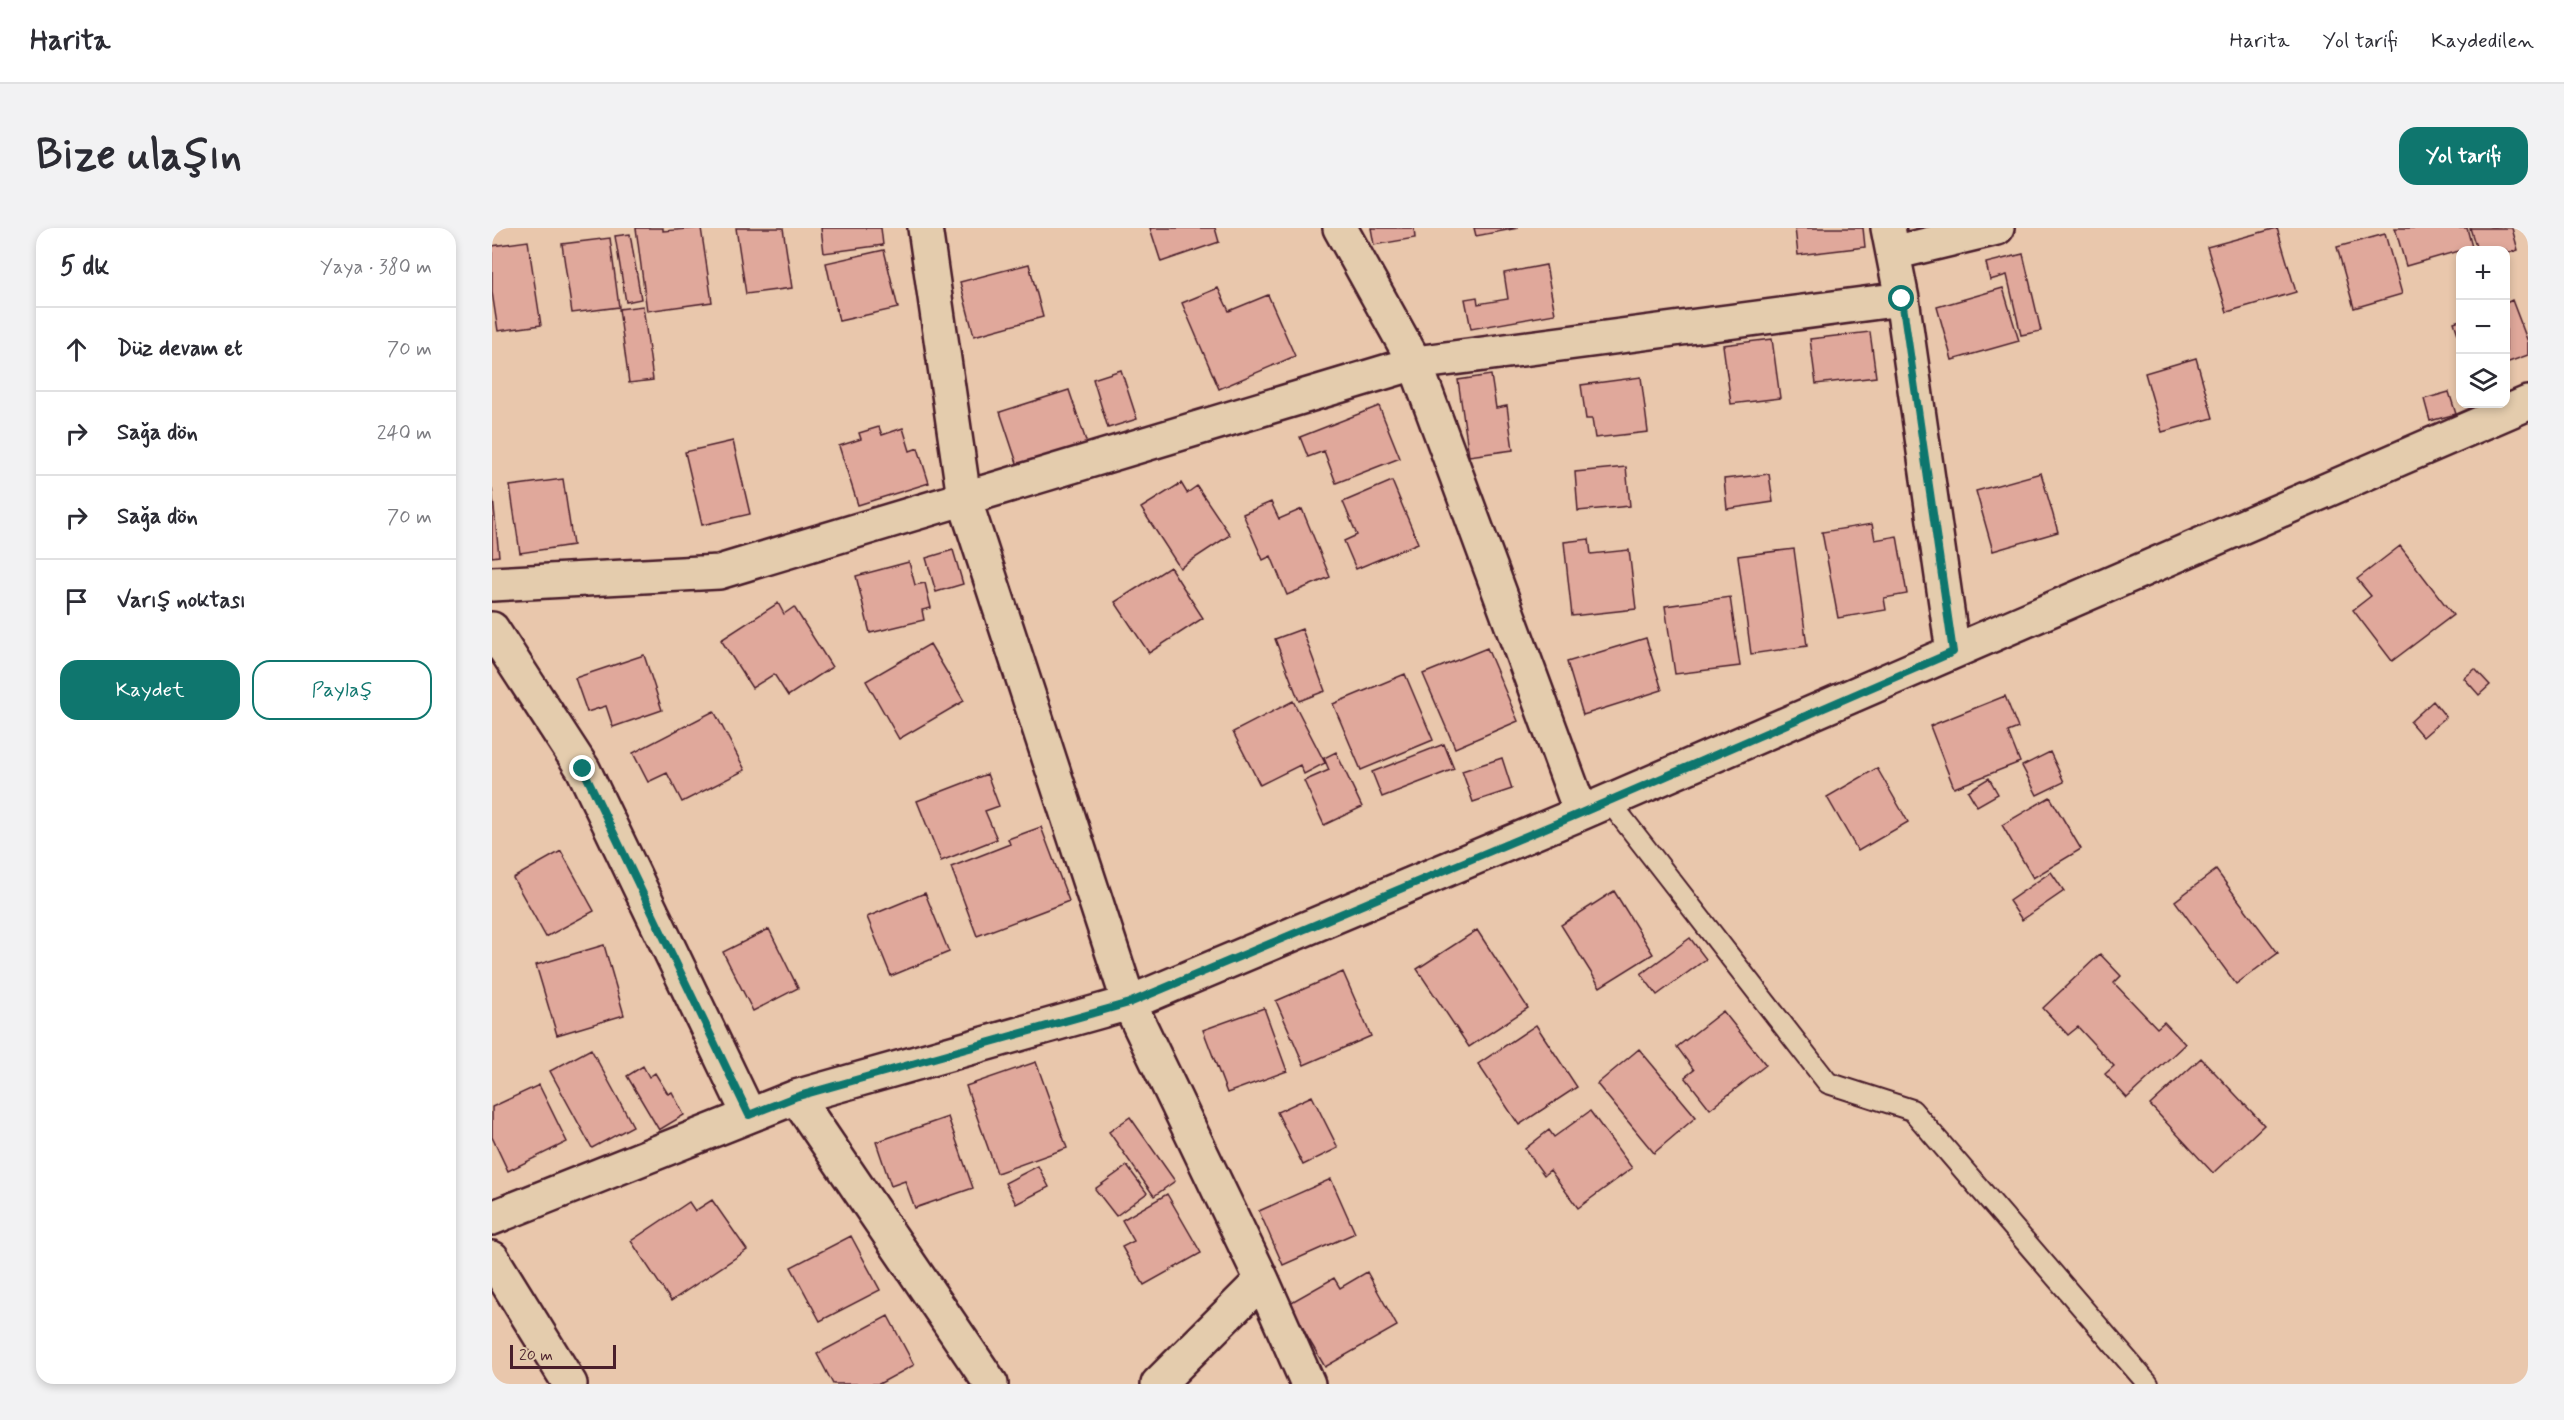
<!DOCTYPE html>
<html lang="tr">
<head>
<meta charset="utf-8">
<style>
	body { margin:0; font-family:Mynerve,sans-serif; background:#f2f2f3; color:#2b2b33 }
	.controls { position:absolute; right:18px; top:18px; display:grid; overflow:hidden; border-radius:12px; box-shadow:0 3px 9px #0003 }
	.controls button { width:54px; height:54px; display:grid; place-items:center; padding:0; border:0; border-bottom:2px solid #e1e1e2; background:#fff; color:#2b2b33; font:30px sans-serif }
	.scale { position:absolute; left:18px; bottom:15px; width:106px; box-sizing:border-box; padding-left:6px; border:3px solid #4a1f2b; border-top:0; font-size:16px; line-height:21px; white-space:nowrap; color:#4a1f2b; -webkit-text-stroke:4px #e4ccad; paint-order:stroke }
	.stop { position:absolute; width:18px; height:18px; margin:-14px; border:4px solid #0f766e; border-radius:50%; background:#fff }
	.stop.end { background:#0f766e; border-color:#fff; box-shadow:0 2px 6px #0008 }
	.list { margin:0; padding:0; list-style:none }
	h2 { display:flex; justify-content:space-between; align-items:center; height:78px; margin:0; padding:0 24px; font-size:26px }
	h2 small { font-size:20px; font-weight:400; color:#7c7c81 }
	.list li { display:grid; grid-template-columns:39px 1fr auto; gap:18px; align-items:center; box-sizing:border-box; height:84px; padding:0 24px; border-top:2px solid #e1e1e2 }
	.list b { display:block; font-size:22px; white-space:nowrap }
	.list em { font-size:20px; font-style:normal; color:#7c7c81 }
	.actions { display:flex; gap:12px; padding:18px 24px }
	.actions a { flex:1; padding:14px 0; border:2px solid #0f766e; border-radius:18px; text-align:center; font-size:21px; color:#0f766e }
	.actions .main { background:#0f766e; color:#fff }
	.icon { flex:none; width:33px; height:33px; fill:none; stroke:currentColor; stroke-width:2; stroke-linecap:round; stroke-linejoin:round }
	.map { position:relative; flex:none; width:2036px; height:1156px; overflow:hidden; border-radius:18px }
	header { display:flex; align-items:center; gap:36px; box-sizing:border-box; height:84px; padding:0 30px; background:#fff; border-bottom:2px solid #e1e1e2 }
	header strong { font-size:28px }
	nav { display:flex; gap:33px; margin-inline-start:auto; font-size:21px }
	.intro { display:flex; align-items:center; justify-content:space-between; box-sizing:border-box; height:144px; padding:0 36px }
	h1 { margin:0; font-size:42px }
	.button { padding:15px 27px; border-radius:18px; background:#0f766e; color:#fff; font-size:21px; font-weight:700 }
	main { display:flex; gap:36px; padding:0 36px }
	aside { flex:1; background:#fff; border-radius:18px; box-shadow:0 3px 9px #0003 }
	.map>svg:first-child { display:block }
	.building { fill:#e0a89b; stroke:#4a1f2b; stroke-width:1.5 }
	.lines { fill:none; stroke-linecap:round; stroke-linejoin:round }
	.service-casing { stroke:#4a1f2b; stroke-width:24 }
	.minor-casing { stroke:#4a1f2b; stroke-width:38 }
	.service { stroke:#e4ccad; stroke-width:20 }
	.minor { stroke:#e4ccad; stroke-width:33 }
	.route { stroke:#0f766e; stroke-width:8 }
</style>
</head>
<body>
<header>
<strong>Harita</strong>
<nav><a>Harita</a><a>Yol tarifi</a><a>Kaydedilen</a></nav>
</header>
<div class="intro"><h1>Bize ulaşın</h1><a class="button">Yol tarifi</a></div>
<main>
<aside>
<h2>5 dk<small>Yaya · 380 m</small></h2>
<ul class="list">
<li><svg class="icon" aria-label="ahead" viewBox="0 0 24 24"><path d="M12 20V5M6 11l6-6 6 6"/></svg><div><b>Düz devam et</b></div><em>70 m</em></li>
<li><svg class="icon" aria-label="right" viewBox="0 0 24 24"><path d="M7 20v-9h11M14 6l5 5-5 5"/></svg><div><b>Sağa dön</b></div><em>240 m</em></li>
<li><svg class="icon" aria-label="right" viewBox="0 0 24 24"><path d="M7 20v-9h11M14 6l5 5-5 5"/></svg><div><b>Sağa dön</b></div><em>70 m</em></li>
<li><svg class="icon" aria-label="arrive" viewBox="0 0 24 24"><path d="M6 21V4h12l-3 4 3 4H6"/></svg><div><b>Varış noktası</b></div></li>
</ul>
<div class="actions"><a class="main">Kaydet</a><a>Paylaş</a></div>
</aside>
<div class="map">
<svg width="2036" height="1156" viewBox="0 0 2036 1156">
	<rect width="100%" height="100%" fill="#e9c7ac"/>
	<filter id="ink" filterUnits="userSpaceOnUse"><feTurbulence type="fractalNoise" baseFrequency=".0167" numOctaves="2"/><feDisplacementMap in="SourceGraphic" scale="12" xChannelSelector="R" yChannelSelector="G"/><feConvolveMatrix kernelMatrix="1 2 1 2 8 2 1 2 1" color-interpolation-filters="sRGB"/></filter>
	<g filter="url(#ink)">
		<path class="building" d="M144,0h27v3l38,-3 11,74 -65,9z
			M244,0h47l9,60 -46,6z
			M329,0h60l2,17 -59,8z
			M658,0h65l4,14 -58,20z
			M879,0h43l1,10 -41,7z
			M982,0h44l-42,8z
			M1303,0h68l2,19 -67,8z
			M1785,0l19,64 -69,20 -20,-65z
			M1903,0h72l5,19 -66,19z
			M1978,0h42l6,22 -12,4v-4h-29z
			M138,6l11,65 -15,3 -11,-66z
			M1893,6l17,60 -48,14 -17,-61z
			M118,10l9,69 -47,6 -10,-69z
			M36,13l13,84 -43,6 -6,-39v-46z
			M392,22l14,58 -59,13 -13,-58z
			M1531,26l18,77 -20,4 -14,-60 -17,5 -4,-17z
			M537,36l14,53 -69,19 -14,-54z
			M1054,37l9,49 -84,15 -6,-30 12,-2 1,7 30,-5 -4,-26z
			M726,60l11,23 39,-16 27,61 -76,33 -37,-86z
			M1511,60l16,53 -67,19 -15,-53z
			M2020,72l16,42v13l-22,8v-60z
			M151,78l10,74 -24,3 -10,-74z
			M1968,92v20l-6,-18z
			M1378,104l6,45 -60,7 -6,-45z
			M1280,111l8,59 -49,6 -8,-59z
			M1704,130l17,60 -51,14 -17,-59z
			M629,142l16,49 -29,9 -15,-49z
			M999,147l5,33 11,-2 6,44 -44,6 -11,-76z
			M1149,149l7,55 -53,6 -3,-19h-6l-5,-34z
			M577,162l18,54 -69,22 -18,-54z
			M1957,164l7,22 -26,7 -6,-22z
			M887,178l21,52 -64,25 -12,-32 -16,6 -8,-20z
			M387,199l3,8 21,-7 7,23 8,-3 11,35 -71,22 -19,-59 22,-7 -2,-6z
			M241,213l17,73 -48,11 -17,-73z
			M1134,239l4,39 -52,5 -3,-39z
			M1549,245l17,59 -65,19 -17,-60z
			M1277,246l4,28 -46,7 -3,-30z
			M71,251l10,66 -53,8 -10,-67z
			M900,253l26,62 -62,26 -12,-28 13,-6 -14,-33z
			M689,255l6,10 10,-7 33,49 -50,33 -39,-60z
			M0,260l7,68 -7,1z
			M779,274l8,17 23,-10 28,68 -43,18 -16,-39 -8,4 -20,-46z
			M1380,296l3,16 22,-4 10,58 -23,4 2,12 -48,8 -16,-86z
			M1097,311l2,15 38,-4 7,59 -64,7 -8,-74z
			M1908,318l53,69 -61,46 -39,-51 18,-14 -14,-17z
			M1302,321l13,97 -56,8 -13,-98z
			M461,322l10,34 -27,8 -10,-34z
			M417,334l6,23 10,-2 6,25 -9,2 2,10 -54,13 -14,-57z
			M678,339l33,51 -54,35 -34,-51z
			M1238,369l10,69 -65,8 -10,-68z
			M286,375l6,11 10,-7 38,60 -44,29 -14,-22 -22,14 -31,-48z
			M810,401l23,62 -26,10 -24,-62z
			M1154,410l16,52 -79,25 -16,-53z
			M438,416l34,57 -65,38 -33,-58z
			M995,420l31,73 -63,27 -32,-74z
			M152,427l18,55 -49,17 -7,-21 -19,6 -12,-34z
			M1983,441l15,16 -11,10 -15,-17z
			M913,446l28,66 -72,30 -28,-66z
			M1513,468l13,32 -10,4 12,30 -66,26 -24,-62z
			M801,473l32,62 -21,11 -4,-9 -40,20 -27,-53z
			M1941,473l13,16 -23,20 -13,-15z
			M222,483l31,59 -63,32 -15,-29 -19,9 -15,-29z
			M952,516l10,25 -72,28 -10,-25z
			M844,524l26,55 -38,18 -20,-44 25,-11 -5,-12z
			M1558,524l14,30 -27,13 -15,-29z
			M1010,530l10,31 -39,13 -11,-31z
			M1385,540l31,54 -50,29 -31,-54z
			M495,546l12,32 -14,5 12,28 -56,22 -24,-60z
			M1497,550l9,16 -21,12 -9,-15z
			M1558,569l31,52 -48,29 -31,-53z
			M549,599l28,74 -92,35 -26,-69 59,-23 -2,-5z
			M69,623l33,60 -48,26 -33,-59z
			M1724,642l62,83 -42,31 -61,-83z
			M1559,644l13,19 -42,29 -13,-19z
			M1122,663l39,63 -53,33 -39,-62z
			M433,665l24,59 -58,24 -24,-59z
			M277,701l29,59 -45,23 -30,-59z
			M985,702l51,78 -59,39 -52,-78z
			M1198,710l16,21 -49,36 -16,-21z
			M112,717l20,70 -67,20 -21,-70z
			M1608,726l21,22 -7,7 43,45 7,-6 21,22 -58,54 -22,-24 9,-8 -36,-39 -10,8 -25,-27z
			M851,744l28,64 -67,29 -28,-64z
			M772,780l23,63 -60,22 -24,-63z
			M1231,783l43,54 -56,44 -25,-32 9,-7 -17,-23z
			M1044,797l41,62 -58,38 -41,-61z
			M99,821l42,77 -41,22 -42,-77z
			M1147,821l57,68 -42,36 -57,-69z
			M1709,830l63,67 -51,48 -63,-68z
			M544,834l31,86 -70,25 -31,-87z
			M151,838l6,11 6,-4 13,21 4,-2 12,23 -25,15 -32,-54z
			M47,857l28,57 -59,29 -16,-34v-30z
			M820,868l26,52 -35,17 -26,-53z
			M1098,883l42,57 -54,40 -28,-38 -6,5 -19,-26 24,-19 5,7z
			M456,889l25,71 -58,20 -10,-27 -14,5 -15,-44z
			M638,889l45,64 -21,15 -45,-64z
			M546,938l11,21 -33,17 -11,-21z
			M635,938l20,27 -31,23 -21,-27z
			M839,951l24,54 -72,32 -24,-54z
			M675,966l34,59 -57,32 -22,-38 12,-6 -12,-21z
			M220,972l35,50 -76,51 -40,-60 58,-39 6,9z
			M359,1008l29,54 -60,31 -29,-54z
			M875,1044l30,54 -72,41 -37,-63 46,-26 6,10z
			M396,1088l26,49 -35,19h-46l-16,-30z"/>
		<g class="lines">
			<g class="service-casing">
				<path id="service" d="M1117,573l219,282 84,27 236,274"/>
			</g>
			<g class="minor-casing">
				<path id="minor" d="M433,0l39,270 165,505 133,277 46,104
					M848,0l75,135 166,450
					M1396,0l14,71 51,353
					M1401,25l104,-25
					M0,356l227,-12 696,-209 487,-64
					M0,401l91,140 166,346
					M304,869l195,287
					M0,990l304,-121 333,-94 452,-190 947,-410
					M0,1030l78,126
					M666,1156l104,-104"/>
			</g>
			<use href="#service" class="service"/>
			<use href="#minor" class="minor"/>
		</g>
	</g>
	<g class="lines" filter="url(#ink)">
		<path class="route" d="M91,541l166,346 46,-18 334,-94 452,-190 372,-161 -51,-353"/>
	</g>
</svg>
<div class="controls">
<button>+</button>
<button>−</button>
<button><svg class="icon" aria-label="layers" viewBox="0 0 24 24"><path d="M12 4l9 5-9 5-9-5zM3 14l9 5 9-5"/></svg></button>
</div>
<div class="scale">20 m</div>
<div class="stop" style="left:1410px;top:71px"></div>
<div class="stop end" style="left:91px;top:541px"></div>
</div>
</main>
</body>
</html>
